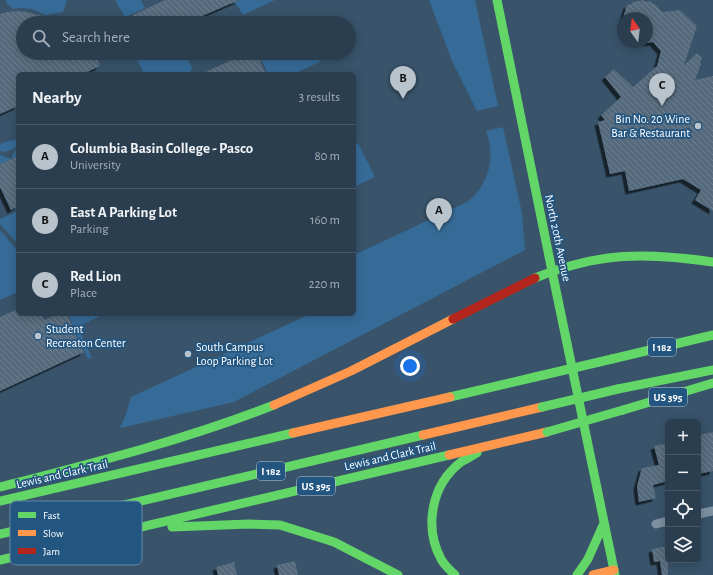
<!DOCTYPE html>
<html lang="en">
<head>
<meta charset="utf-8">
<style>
	body { margin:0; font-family:"Alegreya Sans",sans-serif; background:#36495a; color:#f1f3f6 }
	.controls { position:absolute; right:12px; bottom:12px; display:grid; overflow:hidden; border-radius:6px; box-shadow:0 2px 10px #0003 }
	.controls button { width:36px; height:36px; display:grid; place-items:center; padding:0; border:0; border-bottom:1px solid #465767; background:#2a3e50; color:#f1f3f6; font:20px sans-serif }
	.compass { position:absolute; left:617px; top:12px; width:36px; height:36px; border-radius:50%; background:#2a3e50; box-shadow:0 2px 10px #0003; rotate:346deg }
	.you { position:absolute; left:410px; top:366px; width:14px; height:14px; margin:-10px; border:3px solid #fff; border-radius:50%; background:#1a73e8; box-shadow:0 0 0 6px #1a73e833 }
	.badge { display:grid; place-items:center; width:26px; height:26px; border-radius:50%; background:#b9c3cb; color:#111; font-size:13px; font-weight:700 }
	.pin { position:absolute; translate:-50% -33px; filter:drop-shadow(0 1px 2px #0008) }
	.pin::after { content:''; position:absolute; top:21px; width:14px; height:12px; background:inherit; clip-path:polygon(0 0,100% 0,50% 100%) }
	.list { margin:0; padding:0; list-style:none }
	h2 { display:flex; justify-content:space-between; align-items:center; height:52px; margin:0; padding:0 16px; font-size:17px }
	h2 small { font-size:13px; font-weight:400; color:#a5aeb7 }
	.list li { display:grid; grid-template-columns:26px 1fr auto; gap:12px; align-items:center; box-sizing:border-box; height:64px; padding:0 16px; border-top:1px solid #465767 }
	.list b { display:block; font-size:15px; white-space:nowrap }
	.list p { margin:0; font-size:13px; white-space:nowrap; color:#a5aeb7 }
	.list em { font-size:13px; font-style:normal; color:#a5aeb7 }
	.icon { flex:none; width:22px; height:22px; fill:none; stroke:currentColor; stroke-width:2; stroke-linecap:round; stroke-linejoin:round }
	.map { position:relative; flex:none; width:713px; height:575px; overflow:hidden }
	.search { position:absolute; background:#2a3e50; box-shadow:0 2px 10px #0003; left:16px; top:16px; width:340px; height:44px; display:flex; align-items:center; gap:10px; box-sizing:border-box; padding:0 14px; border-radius:22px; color:#a5aeb7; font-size:15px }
	.panel { position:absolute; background:#2a3e50; box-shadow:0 2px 10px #0003; left:16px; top:72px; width:340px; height:244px; border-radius:6px }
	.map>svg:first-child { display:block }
	.grass { fill:#366b97 }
	.building { fill:url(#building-back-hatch); filter:url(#shadow) }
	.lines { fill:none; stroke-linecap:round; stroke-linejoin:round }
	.street { stroke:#7d90a1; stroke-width:9 }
	.fast { stroke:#63d668; stroke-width:9 }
	.slow { stroke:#ff974d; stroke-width:9 }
	.jam { stroke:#b3261e; stroke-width:9 }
	.fast-bridge { stroke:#63d668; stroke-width:9 }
	.poi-dot { fill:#b9c3cb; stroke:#225580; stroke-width:1.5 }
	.labels { text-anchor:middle; stroke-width:3.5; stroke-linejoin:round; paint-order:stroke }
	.shield { fill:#225580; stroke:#bdccd9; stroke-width:1 }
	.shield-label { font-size:11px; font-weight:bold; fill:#fff }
	.poi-label { font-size:12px; fill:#fff; stroke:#225580; text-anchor:start }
	.street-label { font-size:12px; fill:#fff; stroke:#225580 }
	.key { fill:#225580; stroke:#6488a6; stroke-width:1 }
	.key-label { font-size:11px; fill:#fff }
</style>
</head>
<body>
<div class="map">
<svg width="713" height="575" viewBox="0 0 713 575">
	<defs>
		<pattern id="building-back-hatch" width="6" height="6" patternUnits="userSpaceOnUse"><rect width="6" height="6" fill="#546a7c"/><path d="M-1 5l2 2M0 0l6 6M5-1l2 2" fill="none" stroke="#6e8090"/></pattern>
		<filter id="shadow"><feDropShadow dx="-3.5" dy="3.5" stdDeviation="0" flood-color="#0009"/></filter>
	</defs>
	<rect width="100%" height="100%" fill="#38536a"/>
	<path class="grass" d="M6,0h61l-4,12 -18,3 -13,-6 -11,-1 -8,1 -6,-5z
		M115,0h26l4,8 -20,9z
		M240,0h35l-32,15 -8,-13z
		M429,0h46l23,106 -21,5 -25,-50z
		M152,53h33l8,17 -8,4h-41l-7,-15z
		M258,53h58l4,9 -27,12h-25z
		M503,127l19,86 3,37 -291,152 -114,26 6,-14 5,-17 179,-83h44v-59l113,-53c22,-16 29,-46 19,-71z
		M18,139v17l-18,8v-9l11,4 6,-12 -12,5 -5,-1v-6l2,-2z
		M358,143l17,34 -21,10v-42z
		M18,211v33l-18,-20v-5z
		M0,230l18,21v41l-18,8z
		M68,314h36l-26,13 14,31 -4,1z"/>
	<path class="building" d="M165,0h74l-46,20 -2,-4 -14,7h-41l-3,-8z
		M644,0v2l6,-1 3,3h2l7,8 18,-2 17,16 -13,39 13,-12 5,5 -2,5 1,1 -6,16 18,-4v135l-18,-11 6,-10 -18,-11 -54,12 -4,-20 -15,3 -12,-52 7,-2 -4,-5 20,-18 -16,-20 9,-8 19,18 24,-21 4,-15 -8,-9 -6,1v-25h-24l4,-13 5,-1 1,-2z
		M17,11l10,1 29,8v3h-33v30h72l5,13 -17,8h-65v32l-18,8v-100l7,-2z
		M247,53h9l10,21h-65z
		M18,156v50l-7,4 -11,-23v-23z
		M18,309v5h23l3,6 14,-6h9l17,38 -84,39v-74z
		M713,432v39l-15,3v-39z
		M668,443v38l-15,4 3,13 -17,4 -2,-16 5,-18 17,-3 -5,-19z
		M668,546v29h-6l-2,-14 -6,1 -2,-13z
		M295,561l3,14h-19l-2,-10z
		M234,562l3,13h-19l-2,-8z"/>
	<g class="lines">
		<path class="street" d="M698,514l15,-3
			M656,524l12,-3"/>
		<path class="fast" d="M497,0l55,271
			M552,271l63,304
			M535,278c64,-26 111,-26 178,-16
			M612,359l101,-24
			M618,389l95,-19
			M450,397l85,-20
			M623,410l90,-27
			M0,487c93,-24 185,-47 274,-82
			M0,501l293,-68
			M172,527l77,-3 31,1 54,17 64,33
			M0,534l423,-99
			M0,560l449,-105
			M455,575c-5,-5 -11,-10 -14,-16 -17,-32 -10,-74 20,-97 5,-3 11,-6 16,-9
			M577,575l11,-16 16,-36"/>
		<path class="slow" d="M274,405l77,-34 102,-52
			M293,433l157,-36
			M423,435l119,-28
			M449,455l98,-23
			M593,575l21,-5"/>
		<path class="jam" d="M453,319l82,-41"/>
		<path class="fast-bridge" d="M535,377l77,-18
			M542,407l76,-18
			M547,432l76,-22"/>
	</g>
	<g class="poi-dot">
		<circle cx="698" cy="126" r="4"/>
		<circle cx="38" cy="336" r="4"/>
		<circle cx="188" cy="354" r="4"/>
	</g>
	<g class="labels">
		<g class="shield">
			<rect x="648" y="338" width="28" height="18" rx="3"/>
			<rect x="649" y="388" width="38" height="18" rx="3"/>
			<rect x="257" y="462" width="28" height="18" rx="3"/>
			<rect x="297" y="477" width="38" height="18" rx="3"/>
		</g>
		<g class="shield-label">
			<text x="662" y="351">I 182</text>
			<text x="668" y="401">US 395</text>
			<text x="271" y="475">I 182</text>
			<text x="316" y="490">US 395</text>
		</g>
		<g class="poi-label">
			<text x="690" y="123" text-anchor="end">Bin No. 20 Wine<tspan x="690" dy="14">Bar &amp; Restaurant</tspan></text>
			<text x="46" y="333">Student<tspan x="46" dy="14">Recreaton Center</tspan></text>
			<text x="196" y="351">South Campus<tspan x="196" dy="14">Loop Parking Lot</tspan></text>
		</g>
		<g class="street-label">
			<text transform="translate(558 238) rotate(78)" y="4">North 20th Avenue</text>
			<text transform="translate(390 456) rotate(-13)" y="4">Lewis and Clark Trail</text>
			<text transform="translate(62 474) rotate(-13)" y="4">Lewis and Clark Trail</text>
		</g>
	</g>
	<rect x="10" y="501" width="132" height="64" rx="6" class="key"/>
	<rect x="18" y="512" width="18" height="6" fill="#63d668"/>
	<rect x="18" y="530" width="18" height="6" fill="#ff974d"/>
	<rect x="18" y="548" width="18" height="6" fill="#b3261e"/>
	<g class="key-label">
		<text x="43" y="519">Fast</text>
		<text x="43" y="537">Slow</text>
		<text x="43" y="555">Jam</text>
	</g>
</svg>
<div class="controls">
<button>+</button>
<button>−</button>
<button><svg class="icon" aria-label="locate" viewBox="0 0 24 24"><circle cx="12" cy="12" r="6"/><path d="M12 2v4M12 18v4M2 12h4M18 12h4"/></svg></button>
<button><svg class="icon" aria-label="layers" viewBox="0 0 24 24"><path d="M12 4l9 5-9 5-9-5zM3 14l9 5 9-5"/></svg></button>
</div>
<svg class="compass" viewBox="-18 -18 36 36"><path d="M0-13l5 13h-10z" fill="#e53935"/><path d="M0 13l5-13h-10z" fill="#a5aeb7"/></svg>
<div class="you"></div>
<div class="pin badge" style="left:439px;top:231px">A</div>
<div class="pin badge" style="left:403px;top:99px">B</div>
<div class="pin badge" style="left:662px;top:106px">C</div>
<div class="search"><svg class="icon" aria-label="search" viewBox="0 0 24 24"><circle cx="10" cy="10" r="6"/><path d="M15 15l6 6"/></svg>Search here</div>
<section class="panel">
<h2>Nearby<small>3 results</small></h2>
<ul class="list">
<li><span class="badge">A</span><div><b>Columbia Basin College - Pasco</b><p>University</p></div><em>80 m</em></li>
<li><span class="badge">B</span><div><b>East A Parking Lot</b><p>Parking</p></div><em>160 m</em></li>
<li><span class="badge">C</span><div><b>Red Lion</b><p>Place</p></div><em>220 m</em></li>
</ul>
</section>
</div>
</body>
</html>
